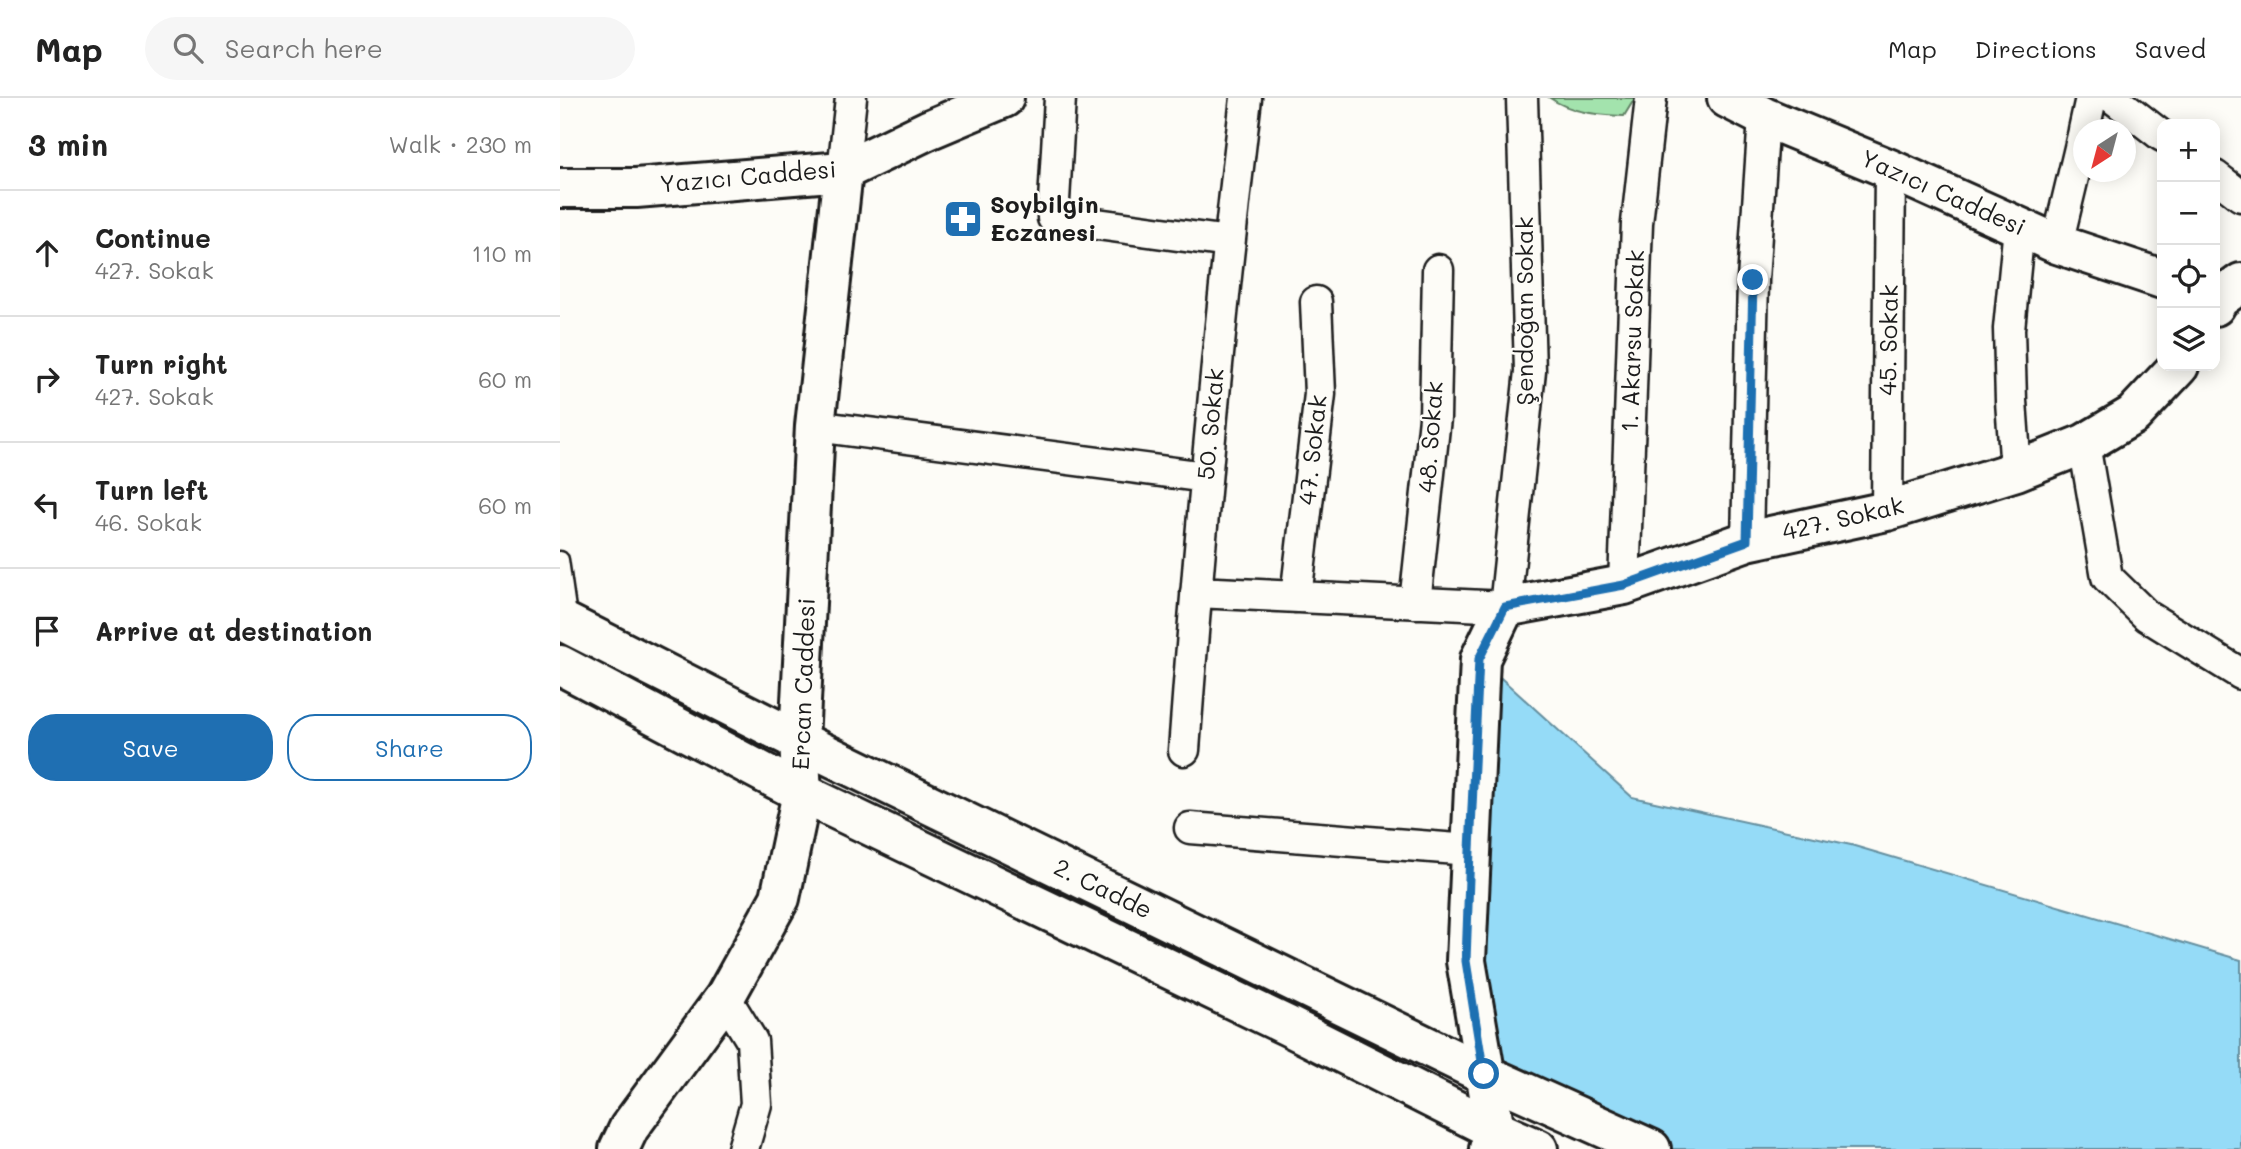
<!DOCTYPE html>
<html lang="en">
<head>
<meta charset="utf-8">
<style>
	body { margin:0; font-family:Mali,sans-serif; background:#f6f6f6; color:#222 }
	.controls { position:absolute; right:21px; top:21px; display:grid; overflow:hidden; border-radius:14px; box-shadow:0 4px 18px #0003 }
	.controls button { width:63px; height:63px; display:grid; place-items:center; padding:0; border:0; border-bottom:2px solid #e0e0e0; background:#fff; color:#222; font:35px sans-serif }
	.compass { position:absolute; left:1513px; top:21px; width:63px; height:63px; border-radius:50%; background:#fff; box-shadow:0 4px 18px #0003; rotate:216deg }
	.stop { position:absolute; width:21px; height:21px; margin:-16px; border:5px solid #1f6fb2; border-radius:50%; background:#fff }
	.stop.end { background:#1f6fb2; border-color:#fff; box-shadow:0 2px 7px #0008 }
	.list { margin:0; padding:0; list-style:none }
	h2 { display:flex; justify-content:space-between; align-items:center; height:91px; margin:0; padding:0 28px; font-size:30px }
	h2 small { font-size:23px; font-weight:400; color:#767676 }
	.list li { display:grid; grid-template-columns:46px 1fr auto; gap:21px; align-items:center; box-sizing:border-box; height:126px; padding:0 28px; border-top:2px solid #e0e0e0 }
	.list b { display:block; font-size:26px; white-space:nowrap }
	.list p { margin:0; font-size:23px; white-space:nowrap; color:#767676 }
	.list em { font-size:23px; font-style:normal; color:#767676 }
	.actions { display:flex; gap:14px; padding:21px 28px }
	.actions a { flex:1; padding:16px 0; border:2px solid #1f6fb2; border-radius:28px; text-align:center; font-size:24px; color:#1f6fb2 }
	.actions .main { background:#1f6fb2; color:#fff }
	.icon { flex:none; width:38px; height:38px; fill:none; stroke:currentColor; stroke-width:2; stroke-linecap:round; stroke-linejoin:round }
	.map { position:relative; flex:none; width:1681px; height:1051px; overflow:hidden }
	header { display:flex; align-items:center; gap:42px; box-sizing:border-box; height:98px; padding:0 35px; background:#fff; border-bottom:2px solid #e0e0e0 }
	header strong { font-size:33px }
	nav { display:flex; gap:38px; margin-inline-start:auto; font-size:24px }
	.search { width:490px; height:63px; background:#f6f6f6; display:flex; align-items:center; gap:18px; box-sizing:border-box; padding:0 24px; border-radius:38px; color:#767676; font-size:26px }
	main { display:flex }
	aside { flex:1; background:#fff }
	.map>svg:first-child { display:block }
	.green { fill:#a3e3ad; stroke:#608064; stroke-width:2 }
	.water { fill:#95dbf7; stroke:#658f9f; stroke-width:2 }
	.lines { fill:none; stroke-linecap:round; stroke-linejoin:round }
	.service-casing { stroke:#1c1c1c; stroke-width:21 }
	.minor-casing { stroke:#1c1c1c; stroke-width:35 }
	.secondary-casing { stroke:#1c1c1c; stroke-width:44 }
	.primary-casing { stroke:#1c1c1c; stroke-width:44 }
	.service { stroke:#fdfcf7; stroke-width:16 }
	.minor { stroke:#fdfcf7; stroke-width:30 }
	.secondary { stroke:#fdfcf7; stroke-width:38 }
	.primary { stroke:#fdfcf7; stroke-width:38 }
	.route { stroke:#1f6fb2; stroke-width:9 }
	.labels { text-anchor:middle; stroke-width:5; stroke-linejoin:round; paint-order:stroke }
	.street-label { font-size:24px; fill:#1c1c1c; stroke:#fdfcf7 }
	.poi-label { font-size:24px; font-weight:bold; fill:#1c1c1c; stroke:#fdfcf7; text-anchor:start }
</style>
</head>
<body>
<header>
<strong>Map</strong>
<div class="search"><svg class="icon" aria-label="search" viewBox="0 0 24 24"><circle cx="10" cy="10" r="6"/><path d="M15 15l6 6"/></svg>Search here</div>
<nav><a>Map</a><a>Directions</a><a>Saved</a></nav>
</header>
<main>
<aside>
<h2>3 min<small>Walk · 230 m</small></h2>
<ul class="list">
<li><svg class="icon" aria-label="ahead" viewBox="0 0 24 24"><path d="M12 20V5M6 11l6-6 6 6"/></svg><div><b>Continue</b><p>427. Sokak</p></div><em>110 m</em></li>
<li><svg class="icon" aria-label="right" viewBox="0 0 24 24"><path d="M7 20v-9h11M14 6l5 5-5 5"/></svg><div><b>Turn right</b><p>427. Sokak</p></div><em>60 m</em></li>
<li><svg class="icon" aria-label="left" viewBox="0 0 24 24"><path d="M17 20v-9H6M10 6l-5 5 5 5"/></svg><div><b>Turn left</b><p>46. Sokak</p></div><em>60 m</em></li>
<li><svg class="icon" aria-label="arrive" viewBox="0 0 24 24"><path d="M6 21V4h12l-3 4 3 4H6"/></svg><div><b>Arrive at destination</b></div></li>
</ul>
<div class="actions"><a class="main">Save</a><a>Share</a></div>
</aside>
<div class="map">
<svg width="1681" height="1051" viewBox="0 0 1681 1051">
	<rect width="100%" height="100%" fill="#fdfcf7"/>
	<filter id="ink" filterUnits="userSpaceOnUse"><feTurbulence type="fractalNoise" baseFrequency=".0143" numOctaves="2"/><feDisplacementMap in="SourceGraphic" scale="14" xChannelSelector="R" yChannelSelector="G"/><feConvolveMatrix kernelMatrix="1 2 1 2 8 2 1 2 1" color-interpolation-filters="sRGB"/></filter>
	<g filter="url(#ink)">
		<path class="green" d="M990,0h85l-11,18c-25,-1 -53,-3 -74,-18z"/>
		<path class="water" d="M920,561l152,138 219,48 390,115v189h-600l-157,-75z"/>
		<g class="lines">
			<g class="service-casing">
				<path id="service" d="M0,462l9,63"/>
			</g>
			<g class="minor-casing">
				<path id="minor" d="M500,0l-7,120 176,24
					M1553,0l49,38
					M1524,32l7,-32
					M283,73l8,-73
					M1655,78l26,20
					M1497,146l27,-113
					M255,328l391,51
					M1524,346l23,133 40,39 94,58
					M1456,373l-5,-70 -2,-72 10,-102
					M1327,413l3,-342
					M1187,443l6,-261 11,-163
					M1064,487l13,-362 14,-125
					M636,494l309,15 25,-236 -8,-273
					M736,499l24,-203 -4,-92
					M855,505l20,-185 3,-148
					M624,652c16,-218 36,-435 62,-652
					M630,730l280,22
					M165,899l27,44 4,63 -13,45"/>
			</g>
			<g class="secondary-casing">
				<path id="secondary" d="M1167,0l37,19 126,52 167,75 105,35
					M0,90h76l207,-17 85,-41 76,-32
					M1655,208l4,-7 22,-16
					M59,1051l10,-21 96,-131 55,-99 22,-105 -3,-52 16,-315 28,-255
					M929,1051l6,-19 -29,-169 14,-302 25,-52 119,-22 123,-44 140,-30 129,-40 68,-27 49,-29 46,-49"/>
			</g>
			<g class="primary-casing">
				<path id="primary" d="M0,522l239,121 685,333 167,75
					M0,567l242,128 486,233 207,104 43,19"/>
			</g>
			<use href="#service" class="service"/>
			<use href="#minor" class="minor"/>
			<use href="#secondary" class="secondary"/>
			<use href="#primary" class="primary"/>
		</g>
	</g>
	<g class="lines" filter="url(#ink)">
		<path class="route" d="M924,976l-18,-113 4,-111 9,-191 26,-52 119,-22 123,-44 6,-261"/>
	</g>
	<defs>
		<g id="pharmacy-square" transform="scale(2.0125)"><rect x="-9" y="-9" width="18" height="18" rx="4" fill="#1f6fb2" stroke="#fdfcf7"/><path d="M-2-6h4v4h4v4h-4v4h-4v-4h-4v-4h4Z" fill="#fff"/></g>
	</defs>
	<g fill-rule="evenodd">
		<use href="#pharmacy-square" x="403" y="121"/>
	</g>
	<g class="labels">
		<g class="street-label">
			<text transform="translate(188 79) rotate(-5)" y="8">Yazıcı Caddesi</text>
			<text transform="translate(1383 95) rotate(24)" y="8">Yazıcı Caddesi</text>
			<text transform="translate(965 213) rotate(-90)" y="8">Şendoğan Sokak</text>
			<text transform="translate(1329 242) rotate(-89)" y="8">45. Sokak</text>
			<text transform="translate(1073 243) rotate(-88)" y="8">1. Akarsu Sokak</text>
			<text transform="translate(651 326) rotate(-85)" y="8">50. Sokak</text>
			<text transform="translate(871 339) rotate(-86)" y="8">48. Sokak</text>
			<text transform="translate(753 352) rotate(-84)" y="8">47. Sokak</text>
			<text transform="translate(1283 421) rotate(-13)" y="8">427. Sokak</text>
			<text transform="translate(244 586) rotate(-88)" y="8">Ercan Caddesi</text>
			<text transform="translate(543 791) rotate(26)" y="8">2. Cadde</text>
		</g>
		<g class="poi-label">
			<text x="430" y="115">Soybilgin<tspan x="430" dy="28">Eczanesi</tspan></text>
		</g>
	</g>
</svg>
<div class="controls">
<button>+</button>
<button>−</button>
<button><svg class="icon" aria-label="locate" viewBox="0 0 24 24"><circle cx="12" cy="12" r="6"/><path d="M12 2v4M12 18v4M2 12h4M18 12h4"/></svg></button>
<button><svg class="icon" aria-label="layers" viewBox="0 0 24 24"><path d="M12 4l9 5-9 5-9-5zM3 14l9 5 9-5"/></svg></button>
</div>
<svg class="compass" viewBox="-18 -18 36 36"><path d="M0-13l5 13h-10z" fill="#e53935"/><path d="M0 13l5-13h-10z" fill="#767676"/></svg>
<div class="stop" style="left:924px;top:976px"></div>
<div class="stop end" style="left:1193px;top:182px"></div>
</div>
</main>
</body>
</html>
